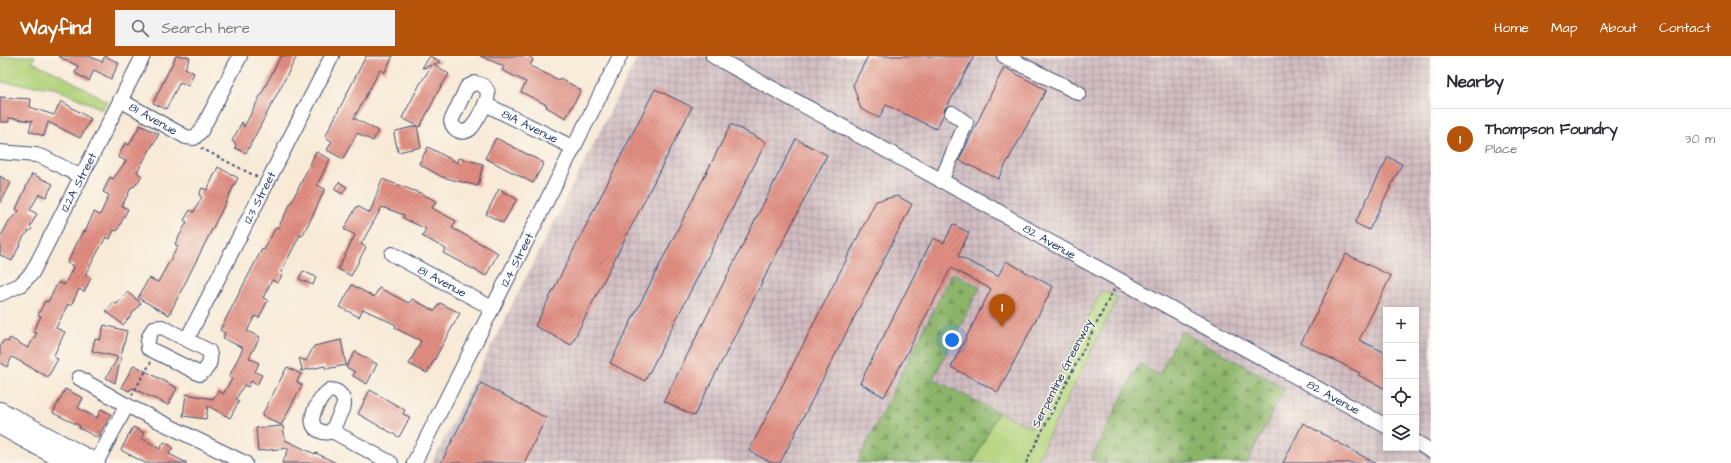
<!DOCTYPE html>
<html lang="en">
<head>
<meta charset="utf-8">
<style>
	body { margin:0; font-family:"Architects Daughter",sans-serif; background:#f2f2f3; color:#2b2b33 }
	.controls { position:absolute; right:12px; bottom:12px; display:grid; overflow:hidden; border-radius:0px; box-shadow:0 2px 10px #0003 }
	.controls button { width:36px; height:36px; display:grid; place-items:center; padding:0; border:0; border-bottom:1px solid #e1e1e2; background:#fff; color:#2b2b33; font:20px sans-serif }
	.you { position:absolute; left:952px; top:284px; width:14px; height:14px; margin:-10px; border:3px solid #fff; border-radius:50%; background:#1a73e8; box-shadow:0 0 0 6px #1a73e833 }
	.badge { display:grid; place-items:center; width:26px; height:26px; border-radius:50%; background:#b45309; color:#fff; font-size:13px; font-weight:700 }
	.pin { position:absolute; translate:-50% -33px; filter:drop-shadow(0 1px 2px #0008) }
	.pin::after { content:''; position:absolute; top:21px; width:14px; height:12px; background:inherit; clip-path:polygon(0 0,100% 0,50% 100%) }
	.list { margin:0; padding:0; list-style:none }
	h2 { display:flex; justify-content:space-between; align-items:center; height:52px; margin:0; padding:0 16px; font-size:17px }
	h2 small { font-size:13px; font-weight:400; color:#7c7c81 }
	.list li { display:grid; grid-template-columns:26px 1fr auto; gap:12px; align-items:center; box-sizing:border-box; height:60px; padding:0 16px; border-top:1px solid #e1e1e2 }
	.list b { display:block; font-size:15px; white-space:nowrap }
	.list p { margin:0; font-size:13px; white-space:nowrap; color:#7c7c81 }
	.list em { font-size:13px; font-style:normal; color:#7c7c81 }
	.icon { flex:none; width:22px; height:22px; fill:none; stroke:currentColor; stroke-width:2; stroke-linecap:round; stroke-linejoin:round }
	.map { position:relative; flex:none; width:1431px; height:407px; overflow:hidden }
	header { display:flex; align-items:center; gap:24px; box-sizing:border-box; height:56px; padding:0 20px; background:#b45309; color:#fff }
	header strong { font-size:19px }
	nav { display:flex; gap:22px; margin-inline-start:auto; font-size:14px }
	.search { width:280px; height:36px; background:#f2f2f3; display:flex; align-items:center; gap:10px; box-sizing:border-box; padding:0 14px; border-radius:0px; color:#7c7c81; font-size:15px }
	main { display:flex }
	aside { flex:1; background:#fff }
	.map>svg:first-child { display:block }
	.industrial { fill:url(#industrial-grid); fill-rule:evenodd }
	.green { fill:#b2d37b; stroke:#66816c }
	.forest { fill:url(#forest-firs); stroke:#547264 }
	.building { fill:url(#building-hatch) }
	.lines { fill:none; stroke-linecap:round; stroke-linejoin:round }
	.minor-casing { stroke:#3c4b70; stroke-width:16 }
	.major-casing { stroke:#3c4b70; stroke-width:20 }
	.path { stroke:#3c4b70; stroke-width:2; stroke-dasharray:3 3; stroke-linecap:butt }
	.minor { stroke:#fff; stroke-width:14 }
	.major { stroke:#fff; stroke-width:18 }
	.labels { text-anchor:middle; stroke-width:3; stroke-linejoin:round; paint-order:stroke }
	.street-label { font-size:12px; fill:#1b2f5e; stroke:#fbf7ec }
</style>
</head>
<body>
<header>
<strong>Wayfind</strong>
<div class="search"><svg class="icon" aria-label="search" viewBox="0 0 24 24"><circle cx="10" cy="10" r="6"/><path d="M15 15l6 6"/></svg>Search here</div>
<nav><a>Home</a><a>Map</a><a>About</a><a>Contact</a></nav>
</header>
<main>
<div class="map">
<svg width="1431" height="407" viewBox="0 0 1431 407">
	<defs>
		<pattern id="industrial-grid" width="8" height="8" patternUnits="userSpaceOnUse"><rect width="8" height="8" fill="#d2bec2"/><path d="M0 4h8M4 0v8" fill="none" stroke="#aa9ba1"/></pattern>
		<pattern id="forest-firs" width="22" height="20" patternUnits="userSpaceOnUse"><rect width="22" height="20" fill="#8db56b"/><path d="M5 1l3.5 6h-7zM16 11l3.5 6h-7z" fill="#72945b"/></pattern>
		<pattern id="building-hatch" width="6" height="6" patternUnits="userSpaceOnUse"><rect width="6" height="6" fill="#e28e81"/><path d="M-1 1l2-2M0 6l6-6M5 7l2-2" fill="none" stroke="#b6746d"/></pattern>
	</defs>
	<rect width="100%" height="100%" fill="#fbf7ec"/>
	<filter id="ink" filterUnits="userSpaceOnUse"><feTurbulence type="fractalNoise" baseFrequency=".025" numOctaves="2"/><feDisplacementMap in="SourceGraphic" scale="8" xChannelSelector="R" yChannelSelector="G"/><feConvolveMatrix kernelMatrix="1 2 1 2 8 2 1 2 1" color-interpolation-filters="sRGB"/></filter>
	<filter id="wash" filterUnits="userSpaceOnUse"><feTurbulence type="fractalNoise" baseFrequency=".012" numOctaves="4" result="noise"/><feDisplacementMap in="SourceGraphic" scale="16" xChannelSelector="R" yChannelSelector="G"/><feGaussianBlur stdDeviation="0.9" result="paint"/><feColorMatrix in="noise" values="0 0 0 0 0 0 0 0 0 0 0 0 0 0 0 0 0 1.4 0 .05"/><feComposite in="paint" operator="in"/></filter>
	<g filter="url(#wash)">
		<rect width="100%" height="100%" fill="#f8ead7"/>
		<path class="industrial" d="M638,0h793v407h-396l13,-27 -115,-57 47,-92 -27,-14 -96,190h-425zM1386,254h30v138h-30z"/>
		<path class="green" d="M0,0h35l-3,6 29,13 46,26 -5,8 -48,-21 -54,-6z
			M1102,234l16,8 -83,165h-62l25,-51 34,16z"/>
		<path class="forest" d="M952,217l28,14 -47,92 65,33 -25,51h-116z
			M1181,275l104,57 -38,75h-149l-7,-4 48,-95 20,11z"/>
		<g id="blocks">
			<path class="building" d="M58,0h31l13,6 3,-6 14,7 -8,16 -17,-9 -5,11 -14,-8 3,-7z
				M176,0h10l4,2 -5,10 9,5 -6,13 -8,-4 -14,27 -13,-6z
				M281,0h16l-51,97 -11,-5 1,-4 -4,-3 10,-19 2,5z
				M366,0h27l-8,16 -5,-2 -26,48 24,13 -5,10 -16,-8 -14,26 -16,-9 5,-9 -7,-4z
				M430,0l11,6 -7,2 15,10 -15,24h1l-15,29 -18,-9 18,-34 12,-19 -10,3z
				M480,0h48l5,3 -3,7 29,14 1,-2 21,12 -15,28 -20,-11 1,-2 -26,-13 5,-10 -24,-12 2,-4z
				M868,0h106l-26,49 -3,3 -1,6 -8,15 -50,-24 -7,13 -18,-9 -8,-24z
				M1004,11l42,23 -48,89 -39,-19z
				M655,33l37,18 -121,238 -36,-19z
				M0,41l31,2 -1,8 24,8 7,-14 30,18 -11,19 -32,-16 -4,14 -15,-5 3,-10 -23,-3v4h-9z
				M731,68l35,18 -121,239 -35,-18z
				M140,69l19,9 -22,38 5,4 -8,11 -2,-1 -10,20 6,3 -11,22 -3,-1 -4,9 -4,-2 -21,38 6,3 -7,14 -5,-3 -8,17 -3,-2 -12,24 9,4 -12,25 5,2 -10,18 -36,-20 -5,10 -7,-4v-17l4,-6 4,2 2,-4 18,10 9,-15 -4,-1 8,-16 -3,-1 7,-14 3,1 10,-20 6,3 10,-19 -7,-3 16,-32 2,1 9,-20 6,3 9,-20 -6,-3 7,-15 3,2 13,-18 -8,-4 7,-14 4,2z
				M417,70l4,21 -23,5 -4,-18 2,-3z
				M496,82l48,25 -11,20 -48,-25z
				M796,83l31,16 -133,261 -30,-15z
				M428,91l30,16 1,-5 24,6 -5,22 -36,-9 -23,-13z
				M316,96l14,7 -13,26 8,4 -13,28 -10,19 -2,-1 -19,37 2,1 -5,10 -6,-3 -9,18 5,2 -9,18 -4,-2 -8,15 13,6 -11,21 10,5 -4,9 7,3 -5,10 -6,-4 -3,6 -4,-2 -8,14 3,2 -9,17 -22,-12 -2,13 -23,-3 3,-22 27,5 5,-8 5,3 9,-15 -3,-2 14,-29 -20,-10 2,-5 -5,-3 42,-81 2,1 12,-23 2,1 14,-27z
				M1388,101l14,7 -33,66 -14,-7z
				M218,111l20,11 -69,137 -31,-17 11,-20 9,4 20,-36 -3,-2 12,-22 -3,-2 6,-10 4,2 8,-15 -3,-2 3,-7 5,2z
				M32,118l21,10 -7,13 -7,-3 -9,16 7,4 -7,13 2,2 -8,7 -12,25 -12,-6v-17l9,-17 10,-10 -3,-2z
				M0,120l11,7 -11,21z
				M382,123l38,14 16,8 -4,7 24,13 -4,7 46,25 -12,23 -43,-23 3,-4 -24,-13 4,-7 -23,-11 1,-3 -22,-8 -21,37 5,3 -15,29 -13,-7 17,-34 -11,-6 13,-23 13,7z
				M339,126l8,5 -5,7 -8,-5z
				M499,133l18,10 -14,24 -17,-9z
				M897,140l15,8 -132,259h-8l-23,-12 127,-250z
				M953,168l16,9 -11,23 40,20 8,-15 47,26 -55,105 -47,-25 40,-78 -40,-21 -67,129 -24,-14 73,-145 11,5z
				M1346,198l45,22 -32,64 27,13v36l-28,-14 2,-2 -59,-30z
				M303,215l13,6 -3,8 -14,-6z
				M352,229l22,12 5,-9 30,15 3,-4 23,12 5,-8 20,10 -33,60 -18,-9 12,-23 -26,-13 1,-3 -33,-16 -4,8 -19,-10z
				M127,236l14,11 -18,22 -17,-14 8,-9 3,2z
				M104,269l23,6 -12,52 -9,-5 12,-21 -26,-6 3,-12 5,1z
				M341,284l5,25 -20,4 -1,-3 -25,5 2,-2 -3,-11 7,3 8,-15z
				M355,296l22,12 -10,20 -14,-8 2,-4 -9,-5z
				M134,309l43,23 -9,17 -36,-17 -3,3 -8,-4z
				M287,311l14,7 -4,8 5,3 -21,40 -19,-10z
				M481,327l65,35 -22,45h-83z
				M65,333l18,9 -5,10 19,10 4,-9 10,5 -13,24 -19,-10 1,-2 -27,-13z
				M370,334l35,20 -2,4 7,3 -11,20 -41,-23z
				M1303,367l72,40h-92z
				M283,370l2,14 30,14 1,-1 20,10h-54l7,-15 -31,3 -2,-23z
				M133,371l11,6 -3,5 19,11 4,-7 9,5 -4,7 18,9h-42l-24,-13z"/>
		</g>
	</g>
	<g filter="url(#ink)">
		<use href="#blocks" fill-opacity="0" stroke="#3c4b70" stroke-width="1"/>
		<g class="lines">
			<g class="minor-casing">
				<g id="minor">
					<path id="s1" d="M713,0l288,157 40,24 345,189"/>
					<path d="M1004,0l75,37"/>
					<path d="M475,27c22,4 10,22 4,33 -3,4 -5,10 -9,13 -8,6 -17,1 -19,-8l16,-34z"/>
					<path id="s2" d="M120,44l66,37 8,1 7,-7 39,-75"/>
					<path id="s3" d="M485,48l89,44"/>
					<path d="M0,96l36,3 9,3 35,18"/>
					<path d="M941,125l25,-58 -14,-10"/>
					<path id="s4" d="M392,198l100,54"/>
					<path id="s5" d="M0,238l20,-9 12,-12 111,-217"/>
					<path d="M162,271l47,24c3,10 0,17 -9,23l-52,-26c-1,-9 1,-13 6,-20z"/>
					<path id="s6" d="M187,283l145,-283"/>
					<path d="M79,322l47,27 119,58"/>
					<path d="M330,334c9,0 14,7 14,15l-12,26c-4,2 -8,2 -12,0 -18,-7 0,-35 10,-41z"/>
					<path d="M332,375l59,32"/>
					<path d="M1416,386l15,9"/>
					<path d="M96,407l31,-58"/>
					<path id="s7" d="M414,407l206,-407"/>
				</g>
			</g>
			<g class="major-casing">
				<path id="major" d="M0,355l96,52
					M0,369l69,38"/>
			</g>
			<path class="path" d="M201,92l56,29
				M132,339l19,-33
				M1026,407l88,-174"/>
			<use href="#minor" class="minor"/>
			<use href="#major" class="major"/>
		</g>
	</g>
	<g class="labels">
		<g class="street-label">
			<text dy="4" stroke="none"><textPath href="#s2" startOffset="38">81 Avenue</textPath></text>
			<text dy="4" stroke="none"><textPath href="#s3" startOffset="50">81A Avenue</textPath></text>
			<text dy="4" stroke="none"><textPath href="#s5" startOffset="141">122A Street</textPath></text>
			<text dy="4" stroke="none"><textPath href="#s6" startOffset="159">123 Street</textPath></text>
			<text dy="4" stroke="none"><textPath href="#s1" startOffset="384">82 Avenue</textPath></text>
			<text dy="4" stroke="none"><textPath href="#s7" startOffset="228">124 Street</textPath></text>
			<text dy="4" stroke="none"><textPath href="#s4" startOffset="57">81 Avenue</textPath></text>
			<text transform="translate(1062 317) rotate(-63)" y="4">Serpentine Greenway</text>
			<text dy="4" stroke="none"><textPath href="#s1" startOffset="708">82 Avenue</textPath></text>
		</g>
	</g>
</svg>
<div class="controls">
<button>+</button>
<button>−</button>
<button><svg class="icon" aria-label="locate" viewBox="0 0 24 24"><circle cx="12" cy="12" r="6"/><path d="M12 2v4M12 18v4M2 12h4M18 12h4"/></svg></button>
<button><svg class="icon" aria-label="layers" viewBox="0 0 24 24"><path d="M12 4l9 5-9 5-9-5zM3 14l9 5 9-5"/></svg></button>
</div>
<div class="you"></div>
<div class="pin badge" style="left:1002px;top:271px">1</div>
</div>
<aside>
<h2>Nearby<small></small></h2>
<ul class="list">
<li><span class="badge">1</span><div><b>Thompson Foundry</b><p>Place</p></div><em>30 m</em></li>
</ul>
</aside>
</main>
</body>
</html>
